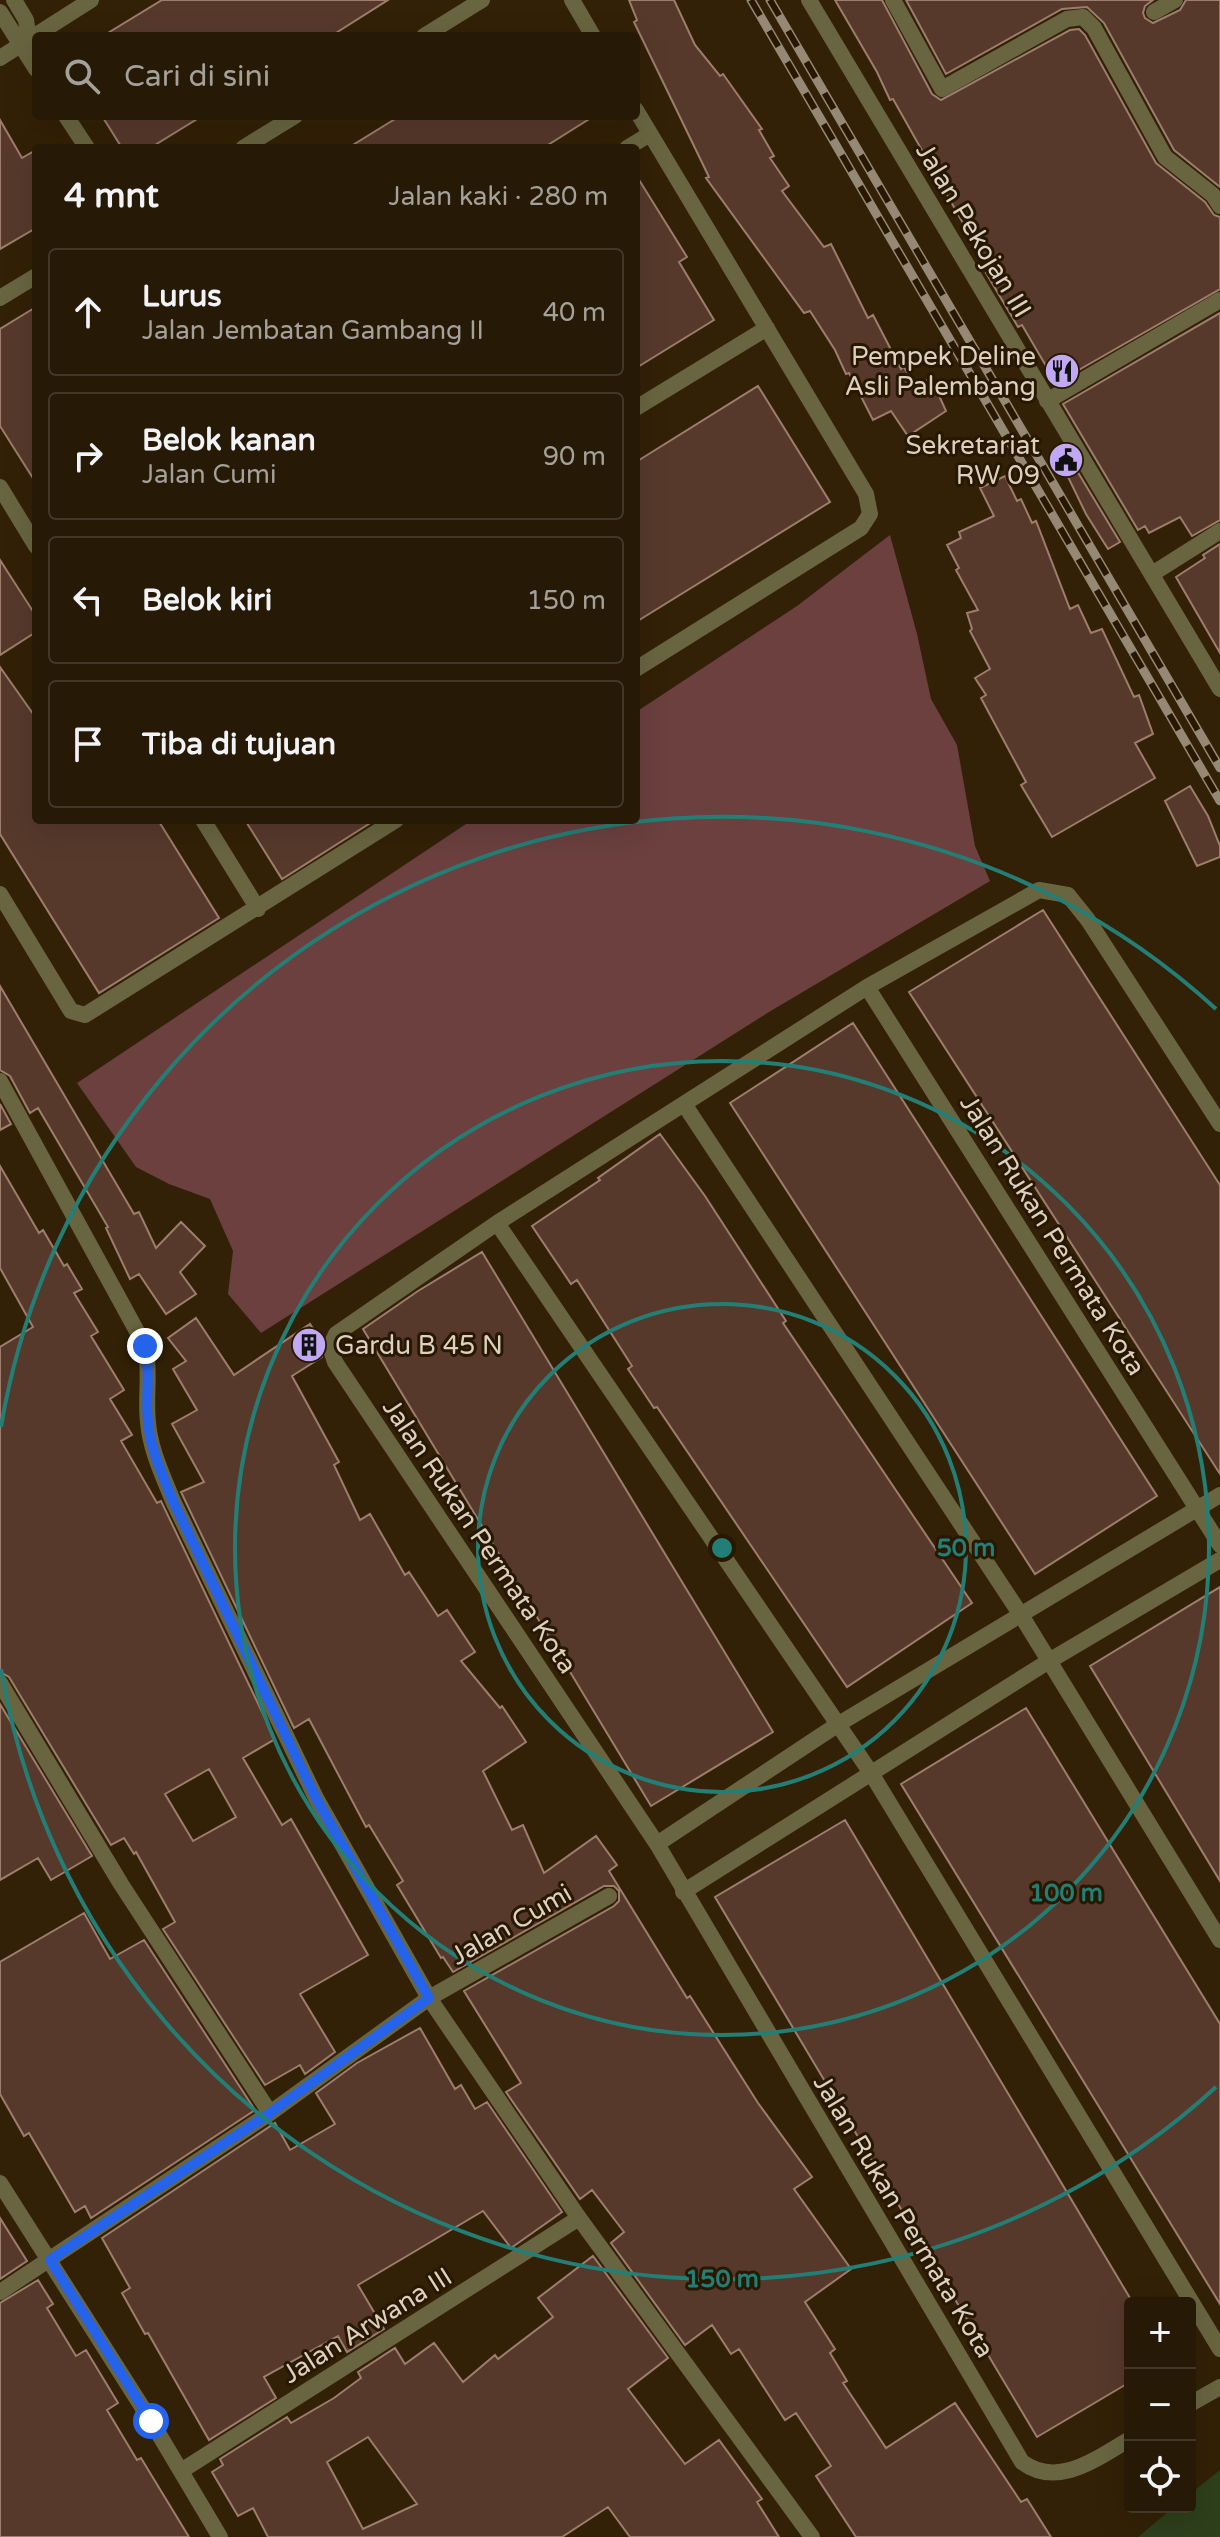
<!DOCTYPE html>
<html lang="id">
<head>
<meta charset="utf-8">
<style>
	body { margin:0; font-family:"Varela Round",sans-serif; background:#322613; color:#f1f3f6 }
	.controls { position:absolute; right:24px; bottom:24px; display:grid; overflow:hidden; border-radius:8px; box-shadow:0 8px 32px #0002 }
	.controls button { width:72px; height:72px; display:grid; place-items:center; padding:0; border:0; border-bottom:2px solid #423827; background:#261905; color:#f1f3f6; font:40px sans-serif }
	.stop { position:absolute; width:24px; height:24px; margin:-18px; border:6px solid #2563eb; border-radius:50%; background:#fff }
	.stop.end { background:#2563eb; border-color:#fff; box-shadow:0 2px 8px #0008 }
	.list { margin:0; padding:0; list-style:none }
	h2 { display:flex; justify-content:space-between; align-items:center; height:104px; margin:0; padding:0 32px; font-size:34px }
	h2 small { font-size:26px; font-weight:400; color:#a4a09a }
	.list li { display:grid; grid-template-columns:52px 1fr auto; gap:24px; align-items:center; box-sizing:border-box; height:128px; margin:0 16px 16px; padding:0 16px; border:2px solid #423827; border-radius:8px }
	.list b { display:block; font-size:30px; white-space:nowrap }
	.list p { margin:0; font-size:26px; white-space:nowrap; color:#a4a09a }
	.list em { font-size:26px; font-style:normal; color:#a4a09a }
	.icon { flex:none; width:44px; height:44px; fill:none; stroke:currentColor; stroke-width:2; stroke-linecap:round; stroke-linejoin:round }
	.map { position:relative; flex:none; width:1220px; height:2537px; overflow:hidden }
	.search { position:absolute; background:#261905; box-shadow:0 8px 32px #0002; left:32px; top:32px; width:608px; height:88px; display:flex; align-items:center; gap:20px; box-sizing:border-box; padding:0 28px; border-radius:8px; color:#a4a09a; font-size:30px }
	.panel { position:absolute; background:#261905; box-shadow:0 8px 32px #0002; left:32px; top:144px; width:608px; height:680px; border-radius:8px }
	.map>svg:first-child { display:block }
	.green { fill:#6b403f }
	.water { fill:#2d3f1b }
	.building { fill:#56392b; stroke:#9d7d6d; stroke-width:2; fill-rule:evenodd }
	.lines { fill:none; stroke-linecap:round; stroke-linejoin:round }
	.lane { stroke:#696540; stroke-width:16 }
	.street { stroke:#696540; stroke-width:16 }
	.rail-casing { stroke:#958874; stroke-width:9 }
	.rail { stroke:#281800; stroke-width:6; stroke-dasharray:18; stroke-linecap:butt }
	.route { stroke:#2563eb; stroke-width:10 }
	.ring { fill:none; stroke:#237f76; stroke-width:4 }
	.labels { text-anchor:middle; stroke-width:6; stroke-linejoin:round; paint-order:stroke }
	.street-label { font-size:26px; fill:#dbd0c1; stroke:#281800 }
	.poi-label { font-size:26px; fill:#dbd0c1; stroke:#281800; text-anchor:end }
	.centre { fill:#237f76; stroke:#281800; stroke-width:4 }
	.ring-label { font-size:24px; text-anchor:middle; font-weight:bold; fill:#237f76; stroke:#281800; stroke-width:6; stroke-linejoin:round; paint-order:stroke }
</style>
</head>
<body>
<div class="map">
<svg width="1220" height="2537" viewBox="0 0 1220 2537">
	<rect width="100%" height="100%" fill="#322107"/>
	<path class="green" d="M890,535l27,99 14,65 26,46 18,101 15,35 -221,131 -508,321 -33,-39 5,-43 -23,-52 -41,-15 -33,-17 -59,-84 395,-263h164v-108l161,-106z"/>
	<path class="water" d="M1220,2470v67h-82l36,-30h16v-13z"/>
	<path class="building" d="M162,0h226l-57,36h-228z
		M629,0h45l21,45 25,31 3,-2 39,55 -3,1 15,26 -4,2 19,28 -7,5 42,56 7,-3 37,74 5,-3 28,54 3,-2 11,20 16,-9 15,33 -38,25 -17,-25 -18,9 -24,-47 -3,1 -11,-24 -25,-39 -6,2 -98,-135 3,-1 -75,-155 3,-2z
		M835,0h47l50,94 9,6 129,-70 9,-1 6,6 71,128 49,39 9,13 6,2v72l-164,94 -34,-58 -4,2 -32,-54 4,-2 -97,-172 -3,1 -13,-28z
		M906,0h247l-8,6 -2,7 2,5 8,5 27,-13 6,-10h34v187l-46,-37 -70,-127 -17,-16 -25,2 -116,65z
		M102,116h100l-52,32h-28z
		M400,116h194l-51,32h-195z
		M0,120l22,38 14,-8v78l-36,21z
		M636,175l51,82 -8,5 35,58 -78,48z
		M36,307v176l-36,-57v-97z
		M1220,313v207l-28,16 -12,-19 -31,16 -4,-7 -7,4 -75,-126z
		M758,386l72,116 -194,120v-160z
		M1062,446l58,96 -12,7 -22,-35 -31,-64z
		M1005,476l12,25 4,-2 11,24 4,-2 34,88 8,-4 13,28 11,-4 32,68 5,-2 14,39 -18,9 20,35 -103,59 -31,-52 5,-3 -45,-84 5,-3 -11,-17 15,-9 -20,-38 2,-2 -5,-16 11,-3 -22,-40 3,-2 -12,-23 14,-7 -2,-6 35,-16 -14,-28z
		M1220,544v109l-44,-76 29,-19 -2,-3z
		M0,560l36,56v16l-36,23z
		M0,667l36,51v102h122l61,98 -120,75 -99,-159z
		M1190,786l18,30 12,30v11l-23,9 -32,-65z
		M245,820h130l-93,59z
		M1043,910l177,275v289l-311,-482z
		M0,986l134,228 5,-2 17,36 25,-26 24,24 -25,26 16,22 -30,20 -27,-40 -9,5 -24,-51 2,-1 -70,-119 -8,5 -20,-37 -10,-6z
		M853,1023l304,473 -122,78 -305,-471z
		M0,1104l11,20 -11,6z
		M660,1134l45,62 81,125 -3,2 189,280 -125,84 -190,-280 -3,1 -26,-39 4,-3 -55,-86 -6,4 -39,-58 68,-46 -2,-2z
		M0,1166l39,67 4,-3 21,36 3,-2 15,25 -8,4 24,39 -7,4 33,54 -14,9 22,36 -11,6 36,62 4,-2 114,238 -32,19 39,67 9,-6 77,136 -68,39 35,58 -30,22 -5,-9 -35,20 -102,-156 12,-7 -39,-70 -2,2 -10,-16 -13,7 -102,-168 -9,-5v-325l33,-20 -33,-59zM209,1769l27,48 -43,24 -28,-47z
		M482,1252l291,480 -122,74 -288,-477 55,-38z
		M196,1318l38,57 76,-51 11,17 1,16 -30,19 47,86 -5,3 26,55 10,-6 35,61 4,-3 29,44 9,-6 28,42 -14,9 39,47 2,-2 24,36 -43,29 29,59 11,-5 21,48 52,-37 21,29 -8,6 78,127 3,-2 68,107 54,74 -18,12 57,80 -46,33 30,47 -5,4 17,28 -4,2 43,65 69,-45 66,99 6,-3 24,38h-195l-40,-61 15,-10 -35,-53 -11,7 -46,-71 -8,5 -19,-29 -27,20 -74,-102 13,-11 -32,-42 -12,9 -74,-107 15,-9 -57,-92 150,-85 5,-5v-10l-5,-5h-10l-151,86 -10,-15 -2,1 -44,-73 6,-4 -34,-56 -3,2 -57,-108 -15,9 -113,-236 23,-10 -32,-58 25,-14 -24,-41 13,-8 -18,-23z
		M1220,1587v294l-130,-215z
		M0,1704l92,152 -41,24 -13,-22 -38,22z
		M1026,1708l194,316v280l-319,-520z
		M845,1820l285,478v84l-93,55 -322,-540z
		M84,1913l26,46 34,-19 111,170 -164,108 -6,-12 -10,6 -46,-79 -5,3 -24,-42v-132z
		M420,2028l35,61 6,-4 14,24 12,-7 75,110 -51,36 -28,-37 -125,74 26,44 -37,23 -9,-16 -74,41 12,21 -67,42 -61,-107 -3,1 -23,-41 8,-5 -28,-50 173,-115 15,27 45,-26 -19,-31 41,-30z
		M0,2218l27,43 -27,18z
		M593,2256l75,102 -40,31 57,75 34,-24 43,59 -5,3 22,35h-149l-22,-30 -46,30h-294l-15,-29 -15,8 -26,-44 11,-7 -3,-6 67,-42 4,6 43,-25 27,-20 -3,-6 37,-24 10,16 29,-21 29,39 32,-27 3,4 55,-42 -15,-19zM368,2437l49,67 -54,25 -36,-67z
		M38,2280l15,24 -6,4 29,48 10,-6 32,53 -11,7 30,50 4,-2 48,79h-189v-234z"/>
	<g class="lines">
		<path class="lane" d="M14,0l12,20 3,20
			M572,0l21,36
			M0,12l36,57
			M424,36l58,-36
			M0,58l91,-58
			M636,110l230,384 4,20 -9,14 -225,141
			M66,116l21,32
			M243,148l52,-32
			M627,148l23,-14
			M0,298l36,-22
			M636,408l131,-80
			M0,487l36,59
			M203,820l55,89
			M0,894l71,117 14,4 311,-195"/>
		<path class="street" d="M809,0l411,689
			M893,0l49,89 107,-60 18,-10 16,-2 11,11 71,129 48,38 7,11
			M1154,12l21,-12
			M1047,401l173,-101
			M1152,574l68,-43
			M867,987l353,558
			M0,1081l145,265c6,26 0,50 3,76 2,27 15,54 25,79l143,297 113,200 150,220 233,319
			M684,1104l337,511 199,325
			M497,1223l374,550 349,576
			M0,1683l121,201 149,229
			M657,1844l180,-119 383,-230
			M683,1892l366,-231 171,-101
			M0,2183l151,238 69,116
			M0,2292l270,-179 159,-115 180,-102
			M1190,2404l30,-17
			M1130,2439c-33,19 -72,50 -108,23l-365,-618 -322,-482 -5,-15 6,-13 161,-111 370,-236 172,-97 29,5 20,25 132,204
			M181,2471l398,-253"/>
		<g class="rail-casing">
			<path id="rail" d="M751,0l469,801
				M770,0l450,768"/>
		</g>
		<use href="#rail" class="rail"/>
	</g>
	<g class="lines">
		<path class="route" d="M145,1346c6,26 0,50 3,76 2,27 15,54 25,79l143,297 113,200 -159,115 -220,147 101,161"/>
	</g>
	<g class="ring">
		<circle cx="722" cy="1548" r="244"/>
		<circle cx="722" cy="1548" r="487"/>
		<path d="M1216 2087A731 731 0 0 1 1 1669M1 1427A731 731 0 0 1 1216 1009"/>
	</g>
	<defs>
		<g id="restaurant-disc" transform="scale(1.8)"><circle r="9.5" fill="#c1a8f3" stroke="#281800"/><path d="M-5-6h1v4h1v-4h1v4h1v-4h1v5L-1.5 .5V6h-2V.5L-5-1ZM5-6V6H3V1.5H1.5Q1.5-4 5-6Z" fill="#111"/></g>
		<g id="civic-disc" transform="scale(1.8)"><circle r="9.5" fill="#c1a8f3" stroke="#281800"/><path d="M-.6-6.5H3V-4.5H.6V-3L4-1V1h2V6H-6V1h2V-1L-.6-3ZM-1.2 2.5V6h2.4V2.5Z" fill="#111"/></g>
		<g id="building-disc" transform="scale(1.8)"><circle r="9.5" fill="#c1a8f3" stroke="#281800"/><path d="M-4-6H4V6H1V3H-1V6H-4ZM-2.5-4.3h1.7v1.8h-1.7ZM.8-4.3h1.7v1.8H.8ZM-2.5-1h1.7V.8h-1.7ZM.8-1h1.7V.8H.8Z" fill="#111"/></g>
	</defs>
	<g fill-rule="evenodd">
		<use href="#restaurant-disc" x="1062" y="371"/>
		<use href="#civic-disc" x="1066" y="460"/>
		<use href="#building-disc" x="309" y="1345"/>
	</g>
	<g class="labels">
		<g class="street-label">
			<text transform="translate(974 230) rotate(59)" y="9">Jalan Pekojan III</text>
			<text transform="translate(1053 1235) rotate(58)" y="9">Jalan Rukan Permata Kota</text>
			<text transform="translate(480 1536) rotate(56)" y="9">Jalan Rukan Permata Kota</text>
			<text transform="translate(511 1924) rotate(-30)" y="9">Jalan Cumi</text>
			<text transform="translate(904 2216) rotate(59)" y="9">Jalan Rukan Permata Kota</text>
			<text transform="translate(367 2325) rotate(-32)" y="9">Jalan Arwana III</text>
		</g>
		<g class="poi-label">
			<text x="1036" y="365">Pempek Deline<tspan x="1036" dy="30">Asli Palembang</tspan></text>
			<text x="1040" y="454">Sekretariat<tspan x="1040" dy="30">RW 09</tspan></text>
			<text x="335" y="1354" text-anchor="start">Gardu B 45 N</text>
		</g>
	</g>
	<circle cx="722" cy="1548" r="12" class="centre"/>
	<g class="ring-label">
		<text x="966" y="1556">50 m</text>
		<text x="1066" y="1901">100 m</text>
		<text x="722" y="2287">150 m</text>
	</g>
</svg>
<div class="controls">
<button>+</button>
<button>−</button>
<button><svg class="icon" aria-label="locate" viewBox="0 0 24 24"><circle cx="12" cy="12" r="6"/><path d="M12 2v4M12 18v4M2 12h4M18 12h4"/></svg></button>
</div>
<div class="stop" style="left:151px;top:2421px"></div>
<div class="stop end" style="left:145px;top:1346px"></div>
<div class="search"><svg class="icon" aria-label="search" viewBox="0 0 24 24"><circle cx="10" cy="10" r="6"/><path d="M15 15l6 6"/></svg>Cari di sini</div>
<section class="panel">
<h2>4 mnt<small>Jalan kaki · 280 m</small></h2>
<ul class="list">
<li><svg class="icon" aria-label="ahead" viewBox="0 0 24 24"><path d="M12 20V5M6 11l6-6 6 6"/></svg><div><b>Lurus</b><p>Jalan Jembatan Gambang II</p></div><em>40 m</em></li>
<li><svg class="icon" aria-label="right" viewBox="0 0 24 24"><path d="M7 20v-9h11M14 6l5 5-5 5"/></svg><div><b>Belok kanan</b><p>Jalan Cumi</p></div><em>90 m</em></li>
<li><svg class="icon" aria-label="left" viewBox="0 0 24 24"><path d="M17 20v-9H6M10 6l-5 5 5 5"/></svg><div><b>Belok kiri</b></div><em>150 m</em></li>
<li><svg class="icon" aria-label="arrive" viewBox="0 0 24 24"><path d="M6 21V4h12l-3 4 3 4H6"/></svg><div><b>Tiba di tujuan</b></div></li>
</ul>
</section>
</div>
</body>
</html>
